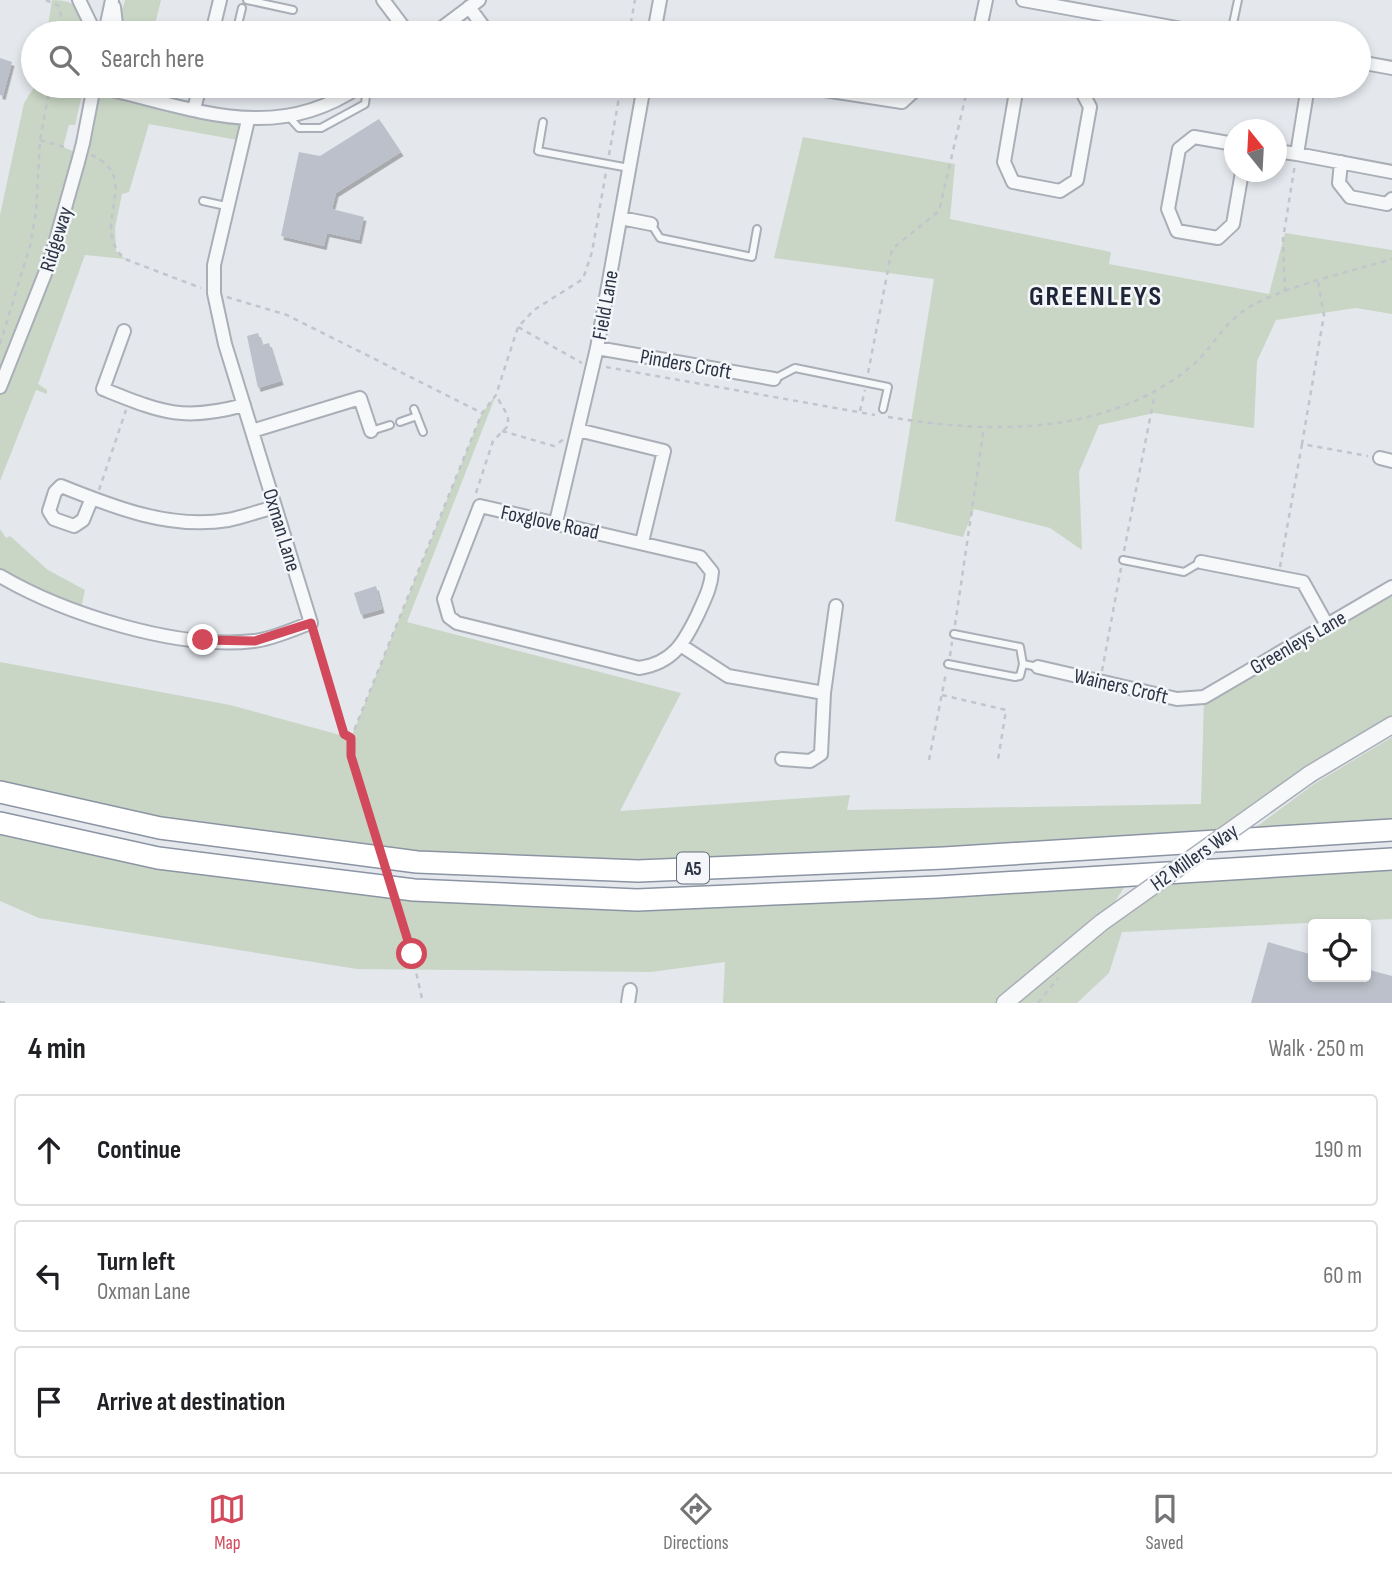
<!DOCTYPE html>
<html lang="en">
<head>
<meta charset="utf-8">
<style>
	body { margin:0; font-family:"Sofia Sans Condensed",sans-serif; background:#f2f2f2; color:#202124 }
	.controls { position:absolute; right:21px; bottom:21px; display:grid; overflow:hidden; border-radius:7px; box-shadow:0 4px 10px #0003 }
	.controls button { width:63px; height:63px; display:grid; place-items:center; padding:0; border:0; border-bottom:2px solid #e0e0e0; background:#fff; color:#202124; font:35px sans-serif }
	.compass { position:absolute; left:1224px; top:119px; width:63px; height:63px; border-radius:50%; background:#fff; box-shadow:0 4px 10px #0003; rotate:342deg }
	.stop { position:absolute; width:21px; height:21px; margin:-16px; border:5px solid #d1495b; border-radius:50%; background:#fff }
	.stop.end { background:#d1495b; border-color:#fff; box-shadow:0 2px 7px #0008 }
	.list { margin:0; padding:0; list-style:none }
	h2 { display:flex; justify-content:space-between; align-items:center; height:91px; margin:0; padding:0 28px; font-size:30px }
	h2 small { font-size:23px; font-weight:400; color:#757577 }
	.list li { display:grid; grid-template-columns:46px 1fr auto; gap:21px; align-items:center; box-sizing:border-box; height:112px; margin:0 14px 14px; padding:0 14px; border:2px solid #e0e0e0; border-radius:7px }
	.list b { display:block; font-size:26px; white-space:nowrap }
	.list p { margin:0; font-size:23px; white-space:nowrap; color:#757577 }
	.list em { font-size:23px; font-style:normal; color:#757577 }
	.icon { flex:none; width:38px; height:38px; fill:none; stroke:currentColor; stroke-width:2; stroke-linecap:round; stroke-linejoin:round }
	.map { position:relative; flex:none; width:1392px; height:1003px; overflow:hidden }
	.search { position:absolute; background:#fff; box-shadow:0 4px 10px #0003; left:21px; right:21px; top:21px; height:77px; display:flex; align-items:center; gap:18px; box-sizing:border-box; padding:0 24px; border-radius:38px; color:#757577; font-size:26px }
	.sheet { height:469px; background:#fff }
	nav { display:flex; justify-content:space-around; align-items:center; box-sizing:border-box; height:98px; border-top:2px solid #e0e0e0; background:#fff; font-size:19px; color:#757577 }
	nav a { display:grid; justify-items:center; gap:4px }
	nav .on { color:#d1495b }
	.map>svg:first-child { display:block }
	.green { fill:#c9d6c5 }
	.building { fill:#bbc0ca; filter:url(#shadow) }
	.lines { fill:none; stroke-linecap:round; stroke-linejoin:round }
	.service-casing { stroke:#a9aeb7; stroke-width:10 }
	.minor-casing { stroke:#a9aeb7; stroke-width:16 }
	.tertiary-casing { stroke:#a9aeb7; stroke-width:19 }
	.trunk-casing { stroke:#8b94a3; stroke-width:24 }
	.path { stroke:#c2c5cb; stroke-width:2.5; stroke-dasharray:5 5; stroke-linecap:butt }
	.service { stroke:#f7f8fa; stroke-width:6 }
	.minor { stroke:#f7f8fa; stroke-width:12 }
	.tertiary { stroke:#f7f8fa; stroke-width:16 }
	.trunk { stroke:#fff; stroke-width:21 }
	.minor-bridge-casing { stroke:#a9aeb7; stroke-width:16; stroke-linecap:butt }
	.tertiary-bridge-casing { stroke:#a9aeb7; stroke-width:19; stroke-linecap:butt }
	.path-bridge { stroke:#c2c5cb; stroke-width:2.5; stroke-dasharray:5 5; stroke-linecap:butt }
	.minor-bridge { stroke:#f7f8fa; stroke-width:12 }
	.tertiary-bridge { stroke:#f7f8fa; stroke-width:16 }
	.route { stroke:#d1495b; stroke-width:9 }
	.labels { text-anchor:middle; stroke-width:5; stroke-linejoin:round; paint-order:stroke }
	.shield { fill:#f4f6f9; stroke:#676e7b; stroke-width:2 }
	.shield-label { font-size:19px; font-weight:bold; fill:#2b3445 }
	.street-label { font-size:21px; fill:#2b3445; stroke:#f4f6f9 }
	.district-label { font-size:28px; font-weight:bold; letter-spacing:2px; fill:#1d2536; stroke:#f4f6f9 }
</style>
</head>
<body>
<div class="map">
<svg width="1392" height="1003" viewBox="0 0 1392 1003">
	<defs>
		<filter id="shadow"><feDropShadow dx="2.5" dy="4" stdDeviation="0" flood-color="#0004"/></filter>
	</defs>
	<rect width="100%" height="100%" fill="#e4e7ec"/>
	<path class="green" d="M52,0c27,0 27,11 38,33h-43z
		M125,0h36l-8,33h-28l-3,-22z
		M35,86h49l-9,39h-6l-6,22 14,6 17,-67 154,34 -5,21 -94,-17 -20,68 -7,2 -7,34 1,23 9,8 -40,-4 -47,129 9,6v4l-11,-4 -36,91v-266l24,-112z
		M803,137l152,27 -5,55 161,33 -2,12 160,30 16,-61 107,17v64l-36,-6 -80,12 -19,41 -3,67 -100,-15 -55,12 -20,47 3,78 -32,-22 -76,-19 -11,28 -68,-16 39,-242 -160,-21z
		M496,395l-89,227 274,71 -61,118 230,-16 -3,15 354,-6 3,-107 188,-110v129l-28,26 -163,100 -563,29 -221,-9 -417,-70v-130l230,43 121,33 131,-325z
		M0,529l6,9 4,-2 38,34 37,20 -5,23 -80,-37z
		M1392,737v88l-141,6 63,-47z
		M0,823l158,35 479,42 490,-17 -26,40 -15,13 20,-5 77,-59 209,-13v60l-270,13 -13,41 -32,30h-354l2,-41 -74,10 -294,-3 -318,-51 -39,-17z"/>
	<path class="building" d="M0,58l12,4 -9,34 -3,-1z
		M379,119l22,33 -65,41 -4,16 32,8 -5,23 -32,-7 -3,13 -43,-10 18,-84 21,4z
		M258,333l4,12 7,-2 12,38 -23,7 -11,-52z
		M376,586l6,23 -21,6 -7,-22z
		M1268,942l45,13v22h53v-8l26,7v27h-141z"/>
	<g class="lines">
		<g class="service-casing">
			<path id="service" d="M247,0l46,10
				M236,33l6,-25
				M1231,33l7,-33
				M290,118l9,10h22l44,-24 2,-18
				M543,122l-5,29 91,17
				M203,201l23,5
				M651,224l9,14 92,19 5,-28
				M774,379l21,-11 93,19 -5,22
				M414,409l9,23
				M400,422l17,-6
				M371,431l19,-6
				M1123,560l61,12 17,-10
				M954,634l66,13 3,17
				M948,664l67,13 5,-1 3,-12 15,3"/>
		</g>
		<g class="minor-casing">
			<path id="minor" d="M79,0l16,33
				M383,0l25,33
				M1023,0l181,33
				M114,7l3,26
				M469,7l19,26
				M105,33l7,-33
				M212,33l8,-33
				M435,33l44,-33
				M654,33l6,-33
				M979,33l7,-33
				M1359,62l33,6
				M94,86c95,20 178,61 266,0
				M816,86l2,3 84,13 12,-11 1,-5
				M1017,86l-13,76 9,20 47,9 17,-11 13,-73 -10,-19 -12,-2
				M483,90l5,-4
				M194,109l6,-23
				M83,143l11,-57
				M1234,144l-40,-7 -15,12 -11,60 9,22 41,7 15,-14 9,-52
				M1276,151l21,3 11,-68
				M1297,154l95,18
				M1341,162l-2,21 11,14 37,7 5,-5
				M621,218l30,6
				M124,331l-21,58c58,23 79,33 141,16
				M597,348l177,31
				M0,387l50,-126 28,-99
				M578,430l86,21 -22,91
				M252,431l108,-33 11,33
				M1380,458l12,3
				M92,498l-9,22 -9,6 -20,-7 -5,-8 6,-19 6,-6c52,21 110,44 167,34 16,-3 31,-9 47,-13
				M480,506l220,51 12,15c-1,16 -8,28 -14,42 -14,29 -25,49 -59,54l-182,-45 -8,-6 -5,-18z
				M556,522l41,-174 47,-262
				M1201,562l102,20 24,43
				M0,576c65,38 178,74 254,65 19,-2 39,-12 57,-18l-86,-279 -11,-51v-28l34,-145
				M682,646l46,30 96,17
				M1038,667l139,32 27,-2 188,-110
				M782,759l28,2 11,-7 3,-61 12,-87
				M628,1003l2,-13"/>
		</g>
		<g class="tertiary-casing">
			<path id="tertiary" d="M1310,774l82,-49
				M1005,1003l96,-80"/>
		</g>
		<g class="trunk-casing">
			<path id="trunk" d="M0,792l160,36 257,34 221,9 306,-13 448,-28
				M0,823l158,35 256,32 223,10 301,-13 454,-28"/>
		</g>
		<path class="path" d="M46,0l13,6 3,14 -3,13
			M629,33l6,-33
			M40,140l28,8
			M91,155c54,23 -4,71 34,104l76,29
			M609,155l12,-69
			M1318,282l6,33 -22,129 66,12
			M1285,292l-2,-53 12,-75
			M227,297l60,18 195,98
			M518,327l64,36
			M0,344l30,-98 6,-34 4,-72 10,-54
			M606,367l269,48
			M868,373l24,-124 47,-38 29,-125
			M860,411l5,-21
			M888,417c103,17 215,19 300,-48 25,-19 33,-46 63,-63 35,-20 101,-35 141,-47
			M502,431l52,15 10,-7
			M99,490l27,-80
			M476,493l17,-52 15,-15v-10l-11,-19
			M1124,551l31,-158
			M1280,567l22,-123
			M955,625l29,-198
			M314,634l30,100 7,4
			M950,656l2,-14
			M1102,671l19,-103
			M942,695l64,15 -8,50
			M929,760l17,-87
			M364,797l-13,-41v-18l131,-325 14,-18 22,-68 16,-17 49,-31 9,-27 14,-80
			M412,954l11,49
			M0,1002l10,1
			M1038,1003l20,-25"/>
		<use href="#service" class="service"/>
		<use href="#minor" class="minor"/>
		<use href="#tertiary" class="tertiary"/>
		<use href="#trunk" class="trunk"/>
		<g class="minor-bridge-casing">
			<path id="minor-bridge" d="M78,162l5,-19"/>
		</g>
		<g class="tertiary-bridge-casing">
			<path id="tertiary-bridge" d="M1101,923l209,-149"/>
		</g>
		<path class="path-bridge" d="M364,797l48,157"/>
		<use href="#minor-bridge" class="minor-bridge"/>
		<use href="#tertiary-bridge" class="tertiary-bridge"/>
	</g>
	<g class="lines">
		<path class="route" d="M203,640l52,1 56,-18 33,111 7,4v18l61,198"/>
	</g>
	<g class="labels">
		<rect class="shield" x="677" y="852.5" width="32" height="31" rx="5"/>
		<g class="shield-label">
			<text x="693" y="875">A5</text>
		</g>
		<g class="street-label">
			<text transform="translate(56 239) rotate(-73)" y="7">Ridgeway</text>
			<text transform="translate(605 305) rotate(-80)" y="7">Field Lane</text>
			<text transform="translate(686 364) rotate(10)" y="7">Pinders Croft</text>
			<text transform="translate(550 522) rotate(12)" y="7">Foxglove Road</text>
			<text transform="translate(282 530) rotate(73)" y="7">Oxman Lane</text>
			<text transform="translate(1298 642) rotate(-30)" y="7">Greenleys Lane</text>
			<text transform="translate(1121 686) rotate(13)" y="7">Wainers Croft</text>
			<text transform="translate(1194 857) rotate(-35)" y="7">H2 Millers Way</text>
		</g>
		<g class="district-label">
			<text x="1096" y="305">GREENLEYS</text>
		</g>
	</g>
</svg>
<div class="controls">
<button><svg class="icon" aria-label="locate" viewBox="0 0 24 24"><circle cx="12" cy="12" r="6"/><path d="M12 2v4M12 18v4M2 12h4M18 12h4"/></svg></button>
</div>
<svg class="compass" viewBox="-18 -18 36 36"><path d="M0-13l5 13h-10z" fill="#e53935"/><path d="M0 13l5-13h-10z" fill="#757577"/></svg>
<div class="stop" style="left:412px;top:954px"></div>
<div class="stop end" style="left:203px;top:640px"></div>
<div class="search"><svg class="icon" aria-label="search" viewBox="0 0 24 24"><circle cx="10" cy="10" r="6"/><path d="M15 15l6 6"/></svg>Search here</div>
</div>
<section class="sheet">
<h2>4 min<small>Walk · 250 m</small></h2>
<ul class="list">
<li><svg class="icon" aria-label="ahead" viewBox="0 0 24 24"><path d="M12 20V5M6 11l6-6 6 6"/></svg><div><b>Continue</b></div><em>190 m</em></li>
<li><svg class="icon" aria-label="left" viewBox="0 0 24 24"><path d="M17 20v-9H6M10 6l-5 5 5 5"/></svg><div><b>Turn left</b><p>Oxman Lane</p></div><em>60 m</em></li>
<li><svg class="icon" aria-label="arrive" viewBox="0 0 24 24"><path d="M6 21V4h12l-3 4 3 4H6"/></svg><div><b>Arrive at destination</b></div></li>
</ul>
</section>
<nav>
<a class="on"><svg class="icon" aria-label="map" viewBox="0 0 24 24"><path d="M3 6l6-2 6 2 6-2v14l-6 2-6-2-6 2zM9 4v14M15 6v14"/></svg>Map</a>
<a><svg class="icon" aria-label="directions" viewBox="0 0 24 24"><path d="M12 3l9 9-9 9-9-9zM9 14v-3h6M13 9l2 2-2 2"/></svg>Directions</a>
<a><svg class="icon" aria-label="saved" viewBox="0 0 24 24"><path d="M7 4h10v16l-5-4-5 4z"/></svg>Saved</a>
</nav>
</body>
</html>
